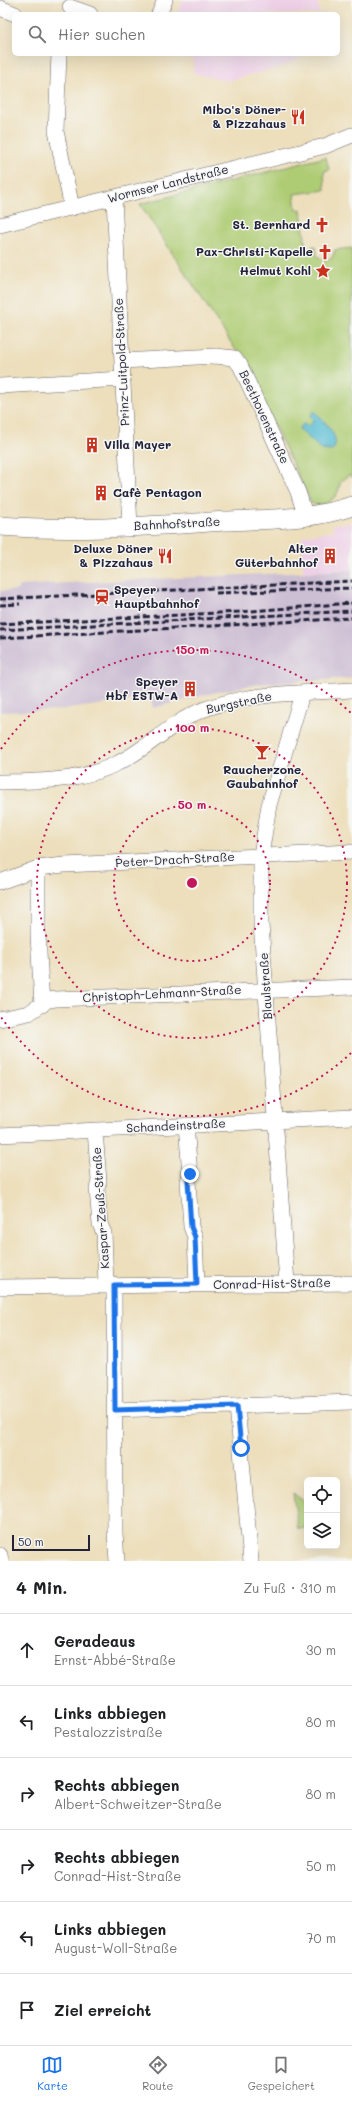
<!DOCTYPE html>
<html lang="de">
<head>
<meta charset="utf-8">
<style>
	body { margin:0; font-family:Mali,sans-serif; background:#f6f6f6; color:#202124 }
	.controls { position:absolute; right:12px; bottom:12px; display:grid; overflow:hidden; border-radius:6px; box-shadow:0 4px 16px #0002 }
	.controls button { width:36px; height:36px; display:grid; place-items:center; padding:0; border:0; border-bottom:1px solid #e0e0e0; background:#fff; color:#202124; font:20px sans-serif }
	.scale { position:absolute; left:12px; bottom:10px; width:78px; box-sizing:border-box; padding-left:4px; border:2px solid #22223b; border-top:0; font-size:11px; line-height:14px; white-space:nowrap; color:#22223b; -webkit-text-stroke:3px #f6f6f2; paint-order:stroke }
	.stop { position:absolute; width:12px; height:12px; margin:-9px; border:3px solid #1a73e8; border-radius:50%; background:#fff }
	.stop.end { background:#1a73e8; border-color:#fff; box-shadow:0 1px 4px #0008 }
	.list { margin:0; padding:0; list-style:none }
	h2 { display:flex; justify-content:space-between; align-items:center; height:52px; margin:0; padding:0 16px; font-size:17px }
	h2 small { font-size:13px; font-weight:400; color:#757577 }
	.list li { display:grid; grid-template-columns:26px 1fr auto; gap:12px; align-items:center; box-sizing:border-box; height:72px; padding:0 16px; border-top:1px solid #e0e0e0 }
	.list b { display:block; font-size:15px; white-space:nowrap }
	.list p { margin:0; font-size:13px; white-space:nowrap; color:#757577 }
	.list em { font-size:13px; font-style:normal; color:#757577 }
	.icon { flex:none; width:22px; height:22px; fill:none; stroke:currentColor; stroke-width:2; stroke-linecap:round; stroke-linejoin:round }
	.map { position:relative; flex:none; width:352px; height:1561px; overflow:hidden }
	.search { position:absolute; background:#fff; box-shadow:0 4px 16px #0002; left:12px; right:12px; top:12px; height:44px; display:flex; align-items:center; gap:10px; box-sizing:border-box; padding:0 14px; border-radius:6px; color:#757577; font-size:15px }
	.sheet { height:484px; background:#fff }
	nav { display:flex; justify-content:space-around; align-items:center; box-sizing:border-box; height:56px; border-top:1px solid #e0e0e0; background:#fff; font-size:11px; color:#757577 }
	nav a { display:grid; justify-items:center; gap:2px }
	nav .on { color:#1a73e8 }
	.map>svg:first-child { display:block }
	.built { fill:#eed0e7 }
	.industrial { fill:#ccbed3 }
	.green { fill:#aecc73; stroke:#687757 }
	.water { fill:#55bbd3; stroke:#3c6e87 }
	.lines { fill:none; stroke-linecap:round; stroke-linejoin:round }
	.minor-casing { stroke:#696468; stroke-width:16 }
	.major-casing { stroke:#696468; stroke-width:20 }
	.minor { stroke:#fff; stroke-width:15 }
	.major { stroke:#fff; stroke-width:19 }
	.rail { stroke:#22223b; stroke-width:3; stroke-dasharray:6 3; stroke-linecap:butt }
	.route { stroke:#1a73e8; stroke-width:5 }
	.ring { fill:none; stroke:#c2185b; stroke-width:2; stroke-dasharray:2 4 }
	.labels { text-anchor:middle; stroke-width:3; stroke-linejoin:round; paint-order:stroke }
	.poi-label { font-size:12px; font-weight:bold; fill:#22223b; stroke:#f6f6f2; text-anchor:end }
	.street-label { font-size:12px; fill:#22223b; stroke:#f6f6f2 }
	.centre { fill:#c2185b; stroke:#f6f6f2; stroke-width:2 }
	.ring-label { font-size:12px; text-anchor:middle; font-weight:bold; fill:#c2185b; stroke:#f6f6f2; stroke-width:3; stroke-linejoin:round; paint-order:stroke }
</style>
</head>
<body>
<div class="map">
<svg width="352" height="1561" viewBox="0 0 352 1561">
	<rect width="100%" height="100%" fill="#f6f6f2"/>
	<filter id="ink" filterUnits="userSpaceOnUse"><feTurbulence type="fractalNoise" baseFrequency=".025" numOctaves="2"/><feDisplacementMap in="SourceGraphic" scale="8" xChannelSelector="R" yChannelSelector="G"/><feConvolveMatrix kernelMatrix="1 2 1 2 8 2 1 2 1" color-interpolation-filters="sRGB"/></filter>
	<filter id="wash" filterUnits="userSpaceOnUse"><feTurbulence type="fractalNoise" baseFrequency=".012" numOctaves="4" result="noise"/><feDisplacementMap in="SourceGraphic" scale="16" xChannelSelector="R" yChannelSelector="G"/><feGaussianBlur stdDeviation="0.9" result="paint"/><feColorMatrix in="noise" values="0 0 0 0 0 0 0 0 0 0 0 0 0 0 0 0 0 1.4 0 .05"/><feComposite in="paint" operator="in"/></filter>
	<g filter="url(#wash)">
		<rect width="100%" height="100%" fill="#eddfbc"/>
		<path class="built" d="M183,0h134l3,14h-143z
			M172,54h136l-25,12 -55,15 -35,-8 1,-13z
			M352,523v47l-49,2 -1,-36 31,-5v-7z"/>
		<path class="industrial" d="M352,570v108l-93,6 -38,7 -68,17 -3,-10 -90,12 -60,2v-121l19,-1v-4l48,-3z"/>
		<path class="green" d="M326,157l3,13 -5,1 1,19 -31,4 2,16 5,-1 5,38 10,-1 1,10 9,5 6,-3 3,-8 17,-2v230l-3,-3 -9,8c0,13 -14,26 -28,21l-67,-140 -105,-160z
			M293,1493l14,11v24l-9,1z"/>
		<path class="water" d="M314,411c8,9 30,27 18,40l-10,-1 -23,-21 4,-5 5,2 4,-3 1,-4 -3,-3z"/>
	</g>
	<g filter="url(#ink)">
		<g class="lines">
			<g class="minor-casing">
				<path id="minor" d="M70,7l20,7
					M0,8l15,6
					M159,14l6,-14
					M59,54l-3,77 16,77
					M114,198l16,329
					M0,225l325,-79 27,-11
					M122,361l94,-5 18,2 6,7 58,127 5,16v9
					M0,386l123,-7
					M0,782c40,-1 81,0 118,-19 31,-15 54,-42 87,-54 46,-17 99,-16 147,-19
					M38,868v67l4,70
					M0,882l38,-14 26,-3 288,-13
					M0,1019l29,-6 19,-13 8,-1 296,-12
					M186,1125l4,49 -2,7 3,46 4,10 2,47
					M95,1131l4,50 -2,8 3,35 4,9 2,52
					M0,1135l352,-18
					M287,1283l-26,-359v-69l8,-50 31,-104v-8
					M114,1285l1,248 2,28
					M0,1287l352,-4
					M237,1406l14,155
					M115,1410l237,-8
					M0,1555l1,6"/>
			</g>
			<g class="major-casing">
				<path id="major" d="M0,526c75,6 151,0 225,-5 43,-2 87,-1 127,-15"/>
			</g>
			<use href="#minor" class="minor"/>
			<use href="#major" class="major"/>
			<path class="rail" d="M216,593l136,-5
				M0,599l352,-18
				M0,605l20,-1
				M0,624l239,-12 113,-9
				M0,630l352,-19
				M0,638l352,-20"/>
		</g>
	</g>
	<g class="lines" filter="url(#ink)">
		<path class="route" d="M190,1174l-2,7 3,46 4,10 2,47 -83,1 1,125 122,-4 4,42"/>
	</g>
	<g class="ring">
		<circle cx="192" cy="883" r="78"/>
		<circle cx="192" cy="883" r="155"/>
		<path d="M351 1053A233 233 0 0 1 1 1017M1 749A233 233 0 0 1 351 713"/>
	</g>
	<defs>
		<g id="restaurant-bare" transform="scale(1.2)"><path d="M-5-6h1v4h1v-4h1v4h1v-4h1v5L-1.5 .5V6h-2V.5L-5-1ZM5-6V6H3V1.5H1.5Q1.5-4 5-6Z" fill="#c8321e" stroke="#f6f6f2" stroke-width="2.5" paint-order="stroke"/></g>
		<g id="church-bare" transform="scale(1.2)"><path d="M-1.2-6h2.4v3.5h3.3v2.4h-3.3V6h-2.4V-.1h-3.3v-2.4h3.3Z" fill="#c8321e" stroke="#f6f6f2" stroke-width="2.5" paint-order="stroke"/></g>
		<g id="sight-bare" transform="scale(1.2)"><path d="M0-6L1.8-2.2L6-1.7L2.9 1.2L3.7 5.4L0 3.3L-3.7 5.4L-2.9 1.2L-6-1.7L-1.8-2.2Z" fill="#c8321e" stroke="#f6f6f2" stroke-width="2.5" paint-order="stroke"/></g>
		<g id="building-bare" transform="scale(1.2)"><path d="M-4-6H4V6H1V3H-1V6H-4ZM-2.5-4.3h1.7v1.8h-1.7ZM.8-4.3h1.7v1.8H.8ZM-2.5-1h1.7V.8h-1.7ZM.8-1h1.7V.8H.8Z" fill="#c8321e" stroke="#f6f6f2" stroke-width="2.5" paint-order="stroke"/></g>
		<g id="station-bare" transform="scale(1.2)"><path d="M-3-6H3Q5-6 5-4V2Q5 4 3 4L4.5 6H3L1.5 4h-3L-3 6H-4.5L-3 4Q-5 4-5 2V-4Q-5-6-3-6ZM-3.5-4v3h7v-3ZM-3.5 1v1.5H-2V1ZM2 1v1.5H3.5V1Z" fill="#c8321e" stroke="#f6f6f2" stroke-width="2.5" paint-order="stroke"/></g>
		<g id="bar-bare" transform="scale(1.2)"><path d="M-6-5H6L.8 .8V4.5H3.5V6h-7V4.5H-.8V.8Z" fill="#c8321e" stroke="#f6f6f2" stroke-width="2.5" paint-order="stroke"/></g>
	</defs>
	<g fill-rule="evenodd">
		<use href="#restaurant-bare" x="298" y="117"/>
		<use href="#church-bare" x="322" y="225"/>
		<use href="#church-bare" x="325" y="252"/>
		<use href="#sight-bare" x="323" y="271"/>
		<use href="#building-bare" x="92" y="445"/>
		<use href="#building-bare" x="101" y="493"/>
		<use href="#restaurant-bare" x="165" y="556"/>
		<use href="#building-bare" x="330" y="556"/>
		<use href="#station-bare" x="102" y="597"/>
		<use href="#building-bare" x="190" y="689"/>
		<use href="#bar-bare" x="262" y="752"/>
	</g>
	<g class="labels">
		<g class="poi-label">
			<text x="286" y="114">Mibo's Döner-<tspan x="286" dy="14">&amp; Pizzahaus</tspan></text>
			<text x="310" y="229">St. Bernhard</text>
			<text x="313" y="256">Pax-Christi-Kapelle</text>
			<text x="311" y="275">Helmut Kohl</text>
			<text x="104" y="449" text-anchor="start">Villa Mayer</text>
			<text x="113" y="497" text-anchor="start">Cafè Pentagon</text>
			<text x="153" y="553">Deluxe Döner<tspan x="153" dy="14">&amp; Pizzahaus</tspan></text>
			<text x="318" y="553">Alter<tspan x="318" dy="14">Güterbahnhof</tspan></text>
			<text x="114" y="594" text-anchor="start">Speyer<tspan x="114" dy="14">Hauptbahnhof</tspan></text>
			<text x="178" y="686">Speyer<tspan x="178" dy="14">Hbf ESTW-A</tspan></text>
			<text x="262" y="774" text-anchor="middle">Raucherzone<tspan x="262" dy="14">Gaubahnhof</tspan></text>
		</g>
		<g class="street-label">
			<text transform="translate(168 184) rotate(-14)" y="4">Wormser Landstraße</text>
			<text transform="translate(122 362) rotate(-93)" y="4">Prinz-Luitpold-Straße</text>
			<text transform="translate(264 417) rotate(65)" y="4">Beethovenstraße</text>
			<text transform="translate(177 524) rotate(-3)" y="4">Bahnhofstraße</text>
			<text transform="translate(239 703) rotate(-12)" y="4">Burgstraße</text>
			<text transform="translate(175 860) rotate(-3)" y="4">Peter-Drach-Straße</text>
			<text transform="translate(266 986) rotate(-94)" y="4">Blaulstraße</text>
			<text transform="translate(162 994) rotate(-3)" y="4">Christoph-Lehmann-Straße</text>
			<text transform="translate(176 1126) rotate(-3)" y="4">Schandeinstraße</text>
			<text transform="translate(101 1208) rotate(-94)" y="4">Kaspar-Zeuß-Straße</text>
			<text transform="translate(272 1284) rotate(-1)" y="4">Conrad-Hist-Straße</text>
		</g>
	</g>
	<circle cx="192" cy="883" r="6" class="centre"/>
	<g class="ring-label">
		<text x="192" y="654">150 m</text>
		<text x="192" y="732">100 m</text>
		<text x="192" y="809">50 m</text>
	</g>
</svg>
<div class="controls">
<button><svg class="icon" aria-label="locate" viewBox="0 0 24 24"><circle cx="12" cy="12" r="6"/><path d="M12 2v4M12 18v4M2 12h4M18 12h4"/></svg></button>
<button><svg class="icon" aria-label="layers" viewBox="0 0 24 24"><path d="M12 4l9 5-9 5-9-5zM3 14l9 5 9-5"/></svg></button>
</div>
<div class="scale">50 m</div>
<div class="stop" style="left:241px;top:1448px"></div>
<div class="stop end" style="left:190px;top:1174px"></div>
<div class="search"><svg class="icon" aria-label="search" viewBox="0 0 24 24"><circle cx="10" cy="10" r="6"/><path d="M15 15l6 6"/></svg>Hier suchen</div>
</div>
<section class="sheet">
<h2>4 Min.<small>Zu Fuß · 310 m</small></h2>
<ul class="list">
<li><svg class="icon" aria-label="ahead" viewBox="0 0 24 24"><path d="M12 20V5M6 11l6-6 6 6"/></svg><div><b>Geradeaus</b><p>Ernst-Abbé-Straße</p></div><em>30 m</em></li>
<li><svg class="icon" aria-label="left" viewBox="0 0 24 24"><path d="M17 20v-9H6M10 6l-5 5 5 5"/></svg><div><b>Links abbiegen</b><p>Pestalozzistraße</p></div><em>80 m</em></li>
<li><svg class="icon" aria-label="right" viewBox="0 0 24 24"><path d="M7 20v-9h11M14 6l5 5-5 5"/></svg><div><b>Rechts abbiegen</b><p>Albert-Schweitzer-Straße</p></div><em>80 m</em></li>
<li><svg class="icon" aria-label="right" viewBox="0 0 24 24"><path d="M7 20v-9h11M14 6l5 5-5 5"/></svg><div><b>Rechts abbiegen</b><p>Conrad-Hist-Straße</p></div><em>50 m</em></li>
<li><svg class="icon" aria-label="left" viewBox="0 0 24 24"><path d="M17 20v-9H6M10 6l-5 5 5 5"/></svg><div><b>Links abbiegen</b><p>August-Woll-Straße</p></div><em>70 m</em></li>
<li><svg class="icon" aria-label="arrive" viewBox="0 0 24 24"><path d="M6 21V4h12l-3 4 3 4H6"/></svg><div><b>Ziel erreicht</b></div></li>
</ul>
</section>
<nav>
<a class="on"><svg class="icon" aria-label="map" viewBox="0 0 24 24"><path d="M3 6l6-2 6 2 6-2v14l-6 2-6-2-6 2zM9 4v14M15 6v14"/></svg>Karte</a>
<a><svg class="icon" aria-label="directions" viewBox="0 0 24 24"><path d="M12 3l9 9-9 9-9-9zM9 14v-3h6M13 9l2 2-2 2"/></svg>Route</a>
<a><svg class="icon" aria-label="saved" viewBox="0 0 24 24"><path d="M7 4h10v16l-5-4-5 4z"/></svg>Gespeichert</a>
</nav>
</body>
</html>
